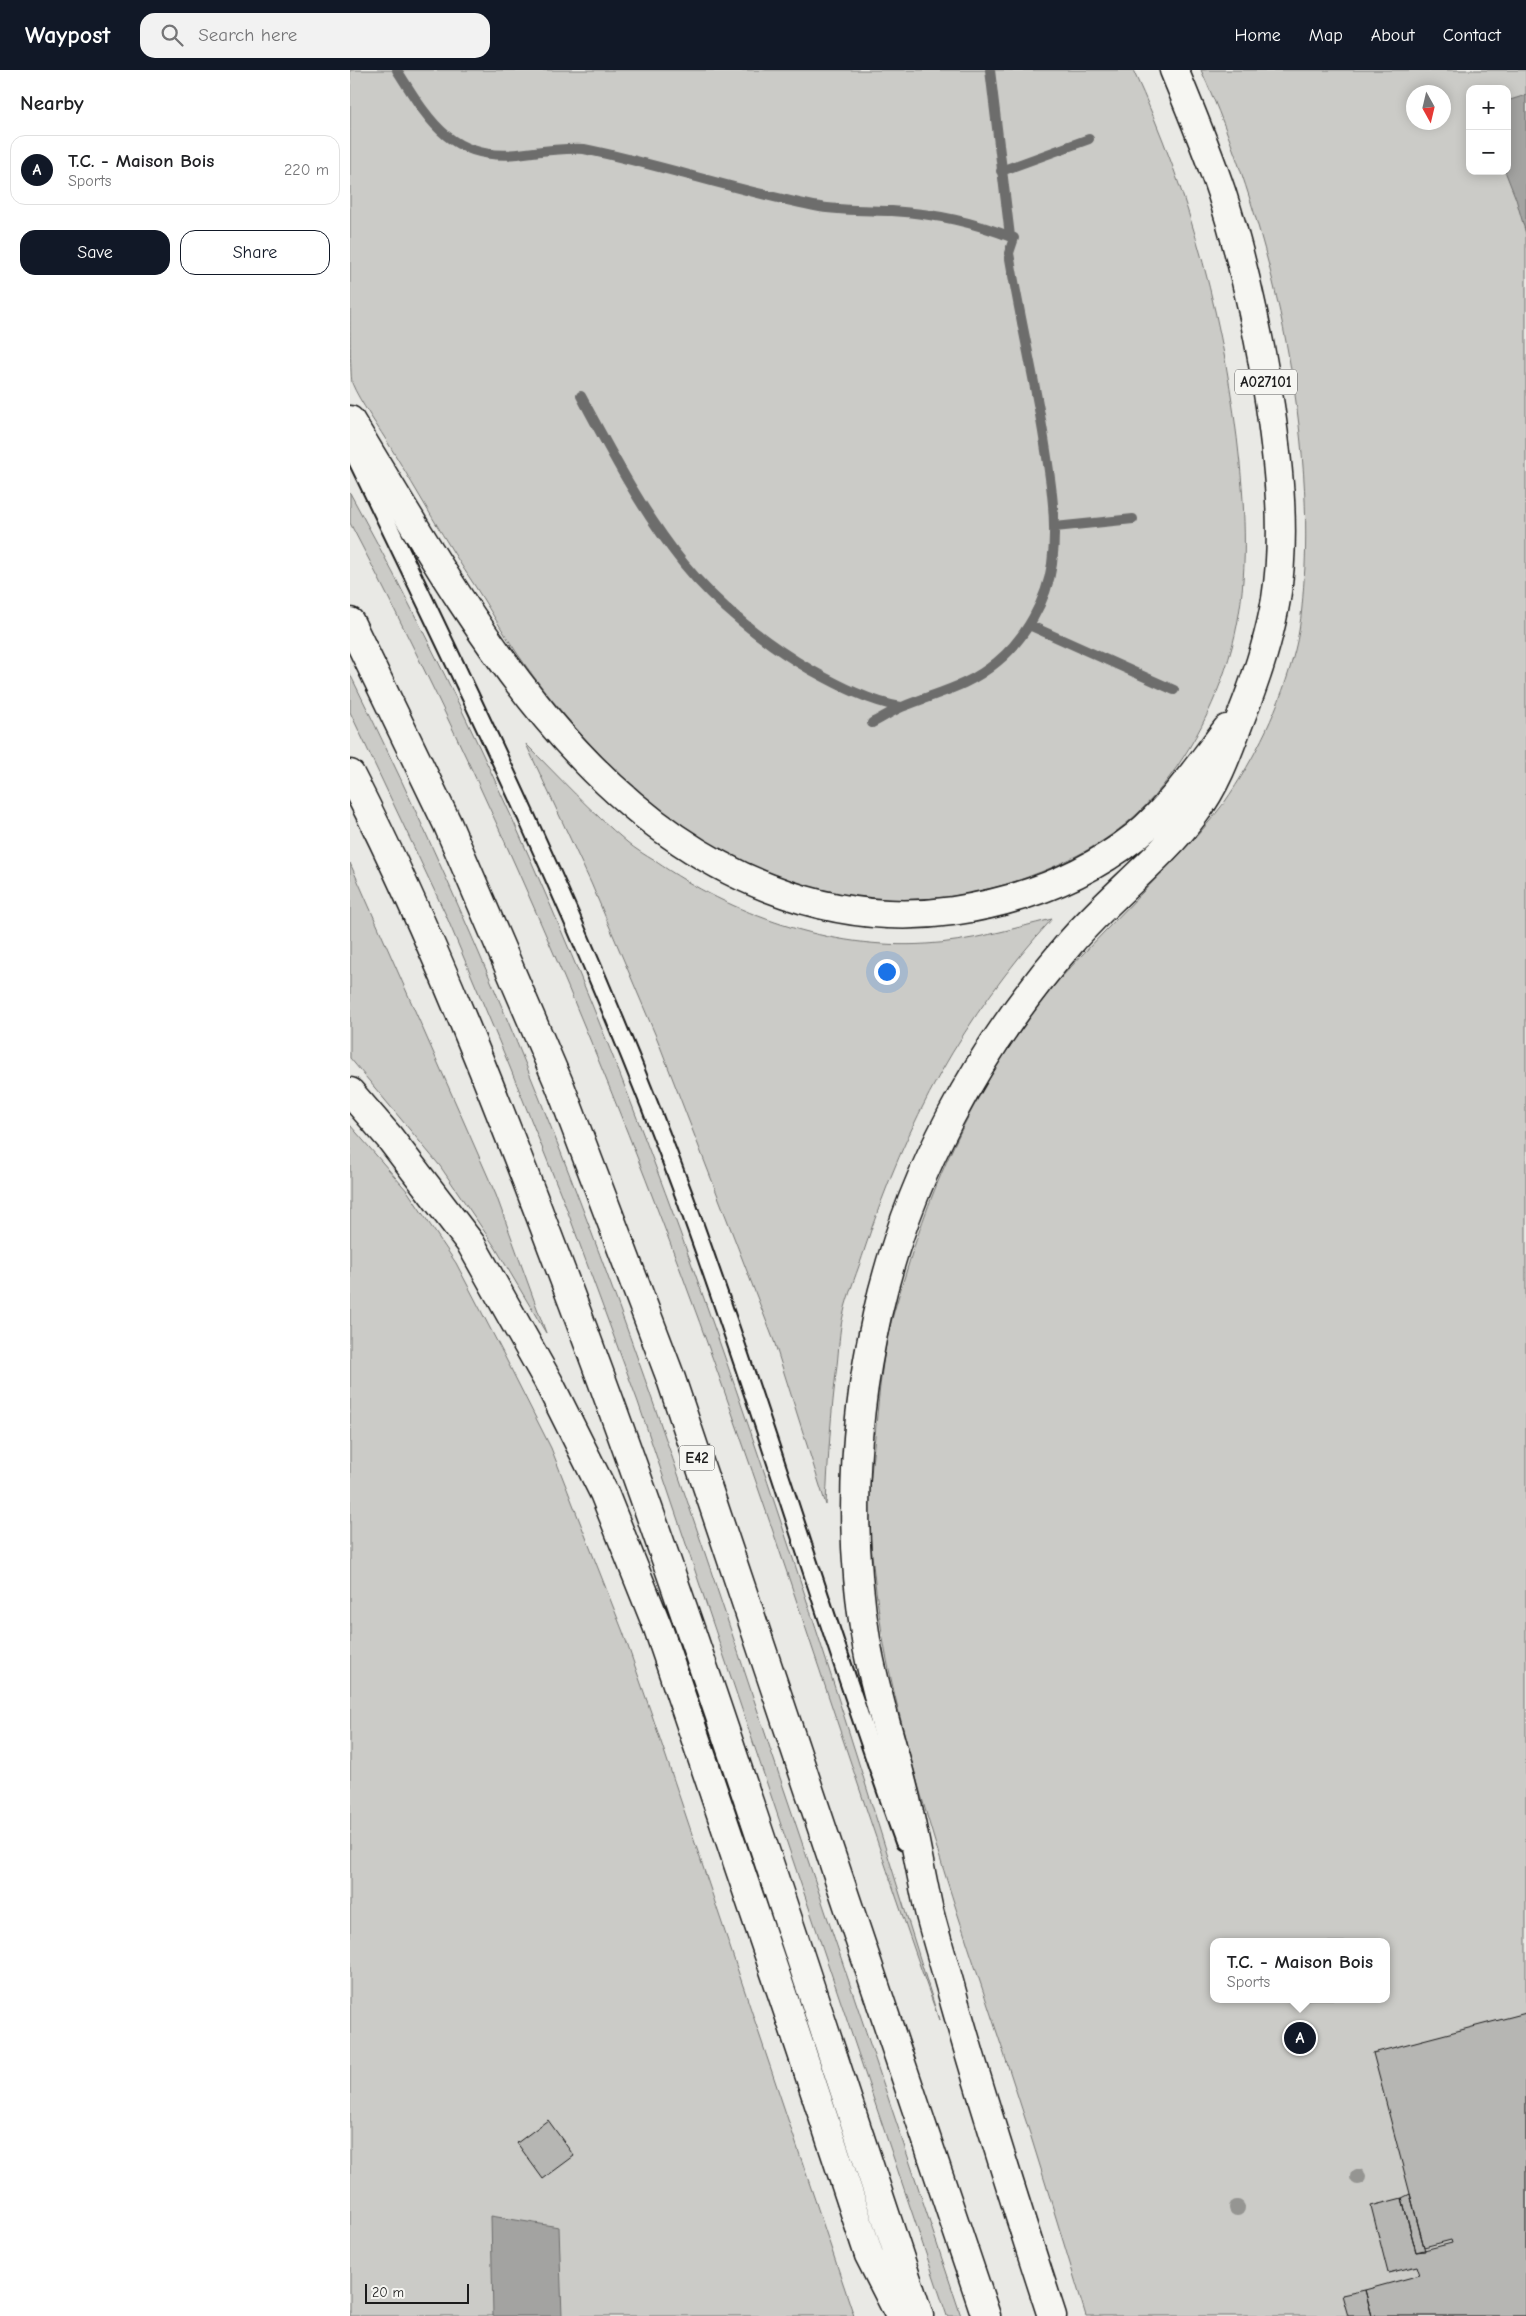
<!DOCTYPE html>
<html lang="en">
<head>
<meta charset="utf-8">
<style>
	body { margin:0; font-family:"Comic Neue",sans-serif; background:#f2f2f2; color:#202124 }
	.controls { position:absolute; right:15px; top:15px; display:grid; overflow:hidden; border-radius:10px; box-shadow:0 2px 12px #0003 }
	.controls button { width:45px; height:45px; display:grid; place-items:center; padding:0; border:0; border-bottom:1px solid #e0e0e0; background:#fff; color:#202124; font:25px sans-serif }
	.compass { position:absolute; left:1056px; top:15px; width:45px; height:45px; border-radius:50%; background:#fff; box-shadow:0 2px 12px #0003; rotate:172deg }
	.scale { position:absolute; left:15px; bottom:12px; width:104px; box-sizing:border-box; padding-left:5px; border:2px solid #1c1c1c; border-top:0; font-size:14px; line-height:18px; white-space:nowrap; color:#1c1c1c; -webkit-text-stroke:4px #f6f6f2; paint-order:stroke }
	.you { position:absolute; left:536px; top:901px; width:18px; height:18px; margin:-12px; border:4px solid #fff; border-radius:50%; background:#1a73e8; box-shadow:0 0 0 8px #1a73e833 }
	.badge { display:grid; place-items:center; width:32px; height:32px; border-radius:50%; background:#111827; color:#fff; font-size:16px; font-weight:700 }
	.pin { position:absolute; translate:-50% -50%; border:2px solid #fff; box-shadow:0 1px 5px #0006 }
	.popup { position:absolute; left:860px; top:1868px; width:180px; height:65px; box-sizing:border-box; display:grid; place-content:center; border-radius:10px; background:#fff; filter:drop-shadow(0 1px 4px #0005); font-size:16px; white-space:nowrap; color:#757577 }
	.popup b { font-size:19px; color:#202124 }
	.popup::after { content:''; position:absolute; left:50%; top:100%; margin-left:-10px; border:10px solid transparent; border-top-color:#fff }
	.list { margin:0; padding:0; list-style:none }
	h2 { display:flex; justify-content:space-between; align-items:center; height:65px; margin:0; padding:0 20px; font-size:21px }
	h2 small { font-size:16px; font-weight:400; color:#757577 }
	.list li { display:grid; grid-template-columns:32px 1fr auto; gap:15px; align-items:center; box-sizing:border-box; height:70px; margin:0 10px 10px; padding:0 10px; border:1px solid #e0e0e0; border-radius:15px }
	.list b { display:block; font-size:19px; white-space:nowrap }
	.list p { margin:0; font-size:16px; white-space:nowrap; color:#757577 }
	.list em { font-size:16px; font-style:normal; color:#757577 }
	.actions { display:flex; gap:10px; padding:15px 20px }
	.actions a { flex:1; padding:11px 0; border:1px solid #111827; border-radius:15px; text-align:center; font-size:18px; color:#111827 }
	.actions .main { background:#111827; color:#fff }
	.icon { flex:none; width:28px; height:28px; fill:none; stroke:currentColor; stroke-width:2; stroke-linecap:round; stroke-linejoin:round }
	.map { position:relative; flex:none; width:1176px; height:2246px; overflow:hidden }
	header { display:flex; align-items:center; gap:30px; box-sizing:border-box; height:70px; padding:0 25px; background:#111827; color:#fff }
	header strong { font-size:24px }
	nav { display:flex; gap:28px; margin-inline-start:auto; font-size:18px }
	.search { width:350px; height:45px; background:#f2f2f2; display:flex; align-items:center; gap:12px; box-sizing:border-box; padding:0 18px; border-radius:15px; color:#757577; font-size:19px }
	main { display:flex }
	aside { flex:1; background:#fff }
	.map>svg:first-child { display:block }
	.green { fill:#cbcbc7; stroke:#747472; fill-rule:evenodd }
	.water { fill:#a3a3a1; stroke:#6d6d6c }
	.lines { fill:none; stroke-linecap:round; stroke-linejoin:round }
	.stream { stroke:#6d6d6c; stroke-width:10 }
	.building { fill:#b6b6b3; stroke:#1c1c1c }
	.service-casing { stroke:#1c1c1c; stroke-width:20 }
	.motorway-casing { stroke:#1c1c1c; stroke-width:31 }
	.service { stroke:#f6f6f2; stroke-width:16 }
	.motorway { stroke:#f6f6f2; stroke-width:28 }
	.tree { fill:#959592 }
	.labels { text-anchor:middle; stroke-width:4.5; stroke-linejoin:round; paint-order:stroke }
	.shield { fill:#f6f6f2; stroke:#5d5d5c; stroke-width:1 }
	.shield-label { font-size:15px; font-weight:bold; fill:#1c1c1c }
</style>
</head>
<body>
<header>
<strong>Waypost</strong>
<div class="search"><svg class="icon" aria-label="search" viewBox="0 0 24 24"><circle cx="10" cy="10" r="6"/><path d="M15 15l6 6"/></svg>Search here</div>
<nav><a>Home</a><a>Map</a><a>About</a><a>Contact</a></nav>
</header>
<main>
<aside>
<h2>Nearby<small></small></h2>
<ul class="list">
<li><span class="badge">A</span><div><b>T.C. - Maison Bois</b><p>Sports</p></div><em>220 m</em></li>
</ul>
<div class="actions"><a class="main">Save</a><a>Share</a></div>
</aside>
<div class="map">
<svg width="1176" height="2246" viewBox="0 0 1176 2246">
	<rect width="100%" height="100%" fill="#e9e9e5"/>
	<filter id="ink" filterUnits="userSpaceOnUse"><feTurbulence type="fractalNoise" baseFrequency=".02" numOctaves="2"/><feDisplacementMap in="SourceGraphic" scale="10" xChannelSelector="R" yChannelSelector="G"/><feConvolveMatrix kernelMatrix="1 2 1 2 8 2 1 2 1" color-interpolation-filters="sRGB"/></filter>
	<g filter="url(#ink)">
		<path class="green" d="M0,0h783c58,125 93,257 107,394 6,61 8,123 -8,183 -16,60 -49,123 -95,167 -32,30 -71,49 -112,64 -106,38 -214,25 -311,-32 -70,-39 -132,-106 -180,-169 -22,-29 -40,-61 -59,-91 -30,-45 -56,-92 -84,-138 -11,-19 -32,-47 -39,-65 -2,-15 -2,-57 -2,-75 0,-80 0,-159 0,-238z
			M851,0h325v2246h-440c-25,-81 -49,-163 -76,-244 -44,-134 -92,-268 -122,-407 -9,-43 -14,-88 -18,-132 -3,-32 2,-66 5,-97 3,-32 6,-65 12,-97 5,-23 13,-47 20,-70 26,-86 62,-166 115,-240 11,-16 23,-33 36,-48 35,-39 73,-76 109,-114 20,-20 40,-41 57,-64 32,-46 57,-98 71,-153 7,-27 8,-57 10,-84 7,-158 -39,-353 -104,-496zM1120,19h37v82h-37zM1064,22h30v30h-30zM864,1872h172v57h-172z
			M0,423c265,480 427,1005 589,1527 -94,-265 -176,-534 -276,-796 -91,-239 -194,-474 -313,-701z
			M0,604c68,137 130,277 187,418 87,216 160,436 233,656 64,189 128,378 191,568h-14l-309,-914 -72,-195 -57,-142 -64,-152 -95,-201z
			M176,674c33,33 65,68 101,98 8,7 18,13 28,19 78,54 175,89 271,83 42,-2 85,-15 126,-25 -89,98 -146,203 -187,329 -7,23 -17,45 -22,68 -4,16 -4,33 -6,49 -6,47 -9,93 -11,140l-52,-164 -116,-300 -67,-158z
			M0,793l146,332 50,138 -51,-86 -55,-81 -90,-108z
			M0,1055l58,67 48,71 47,90 48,95 72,184 30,86 201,598h-504z"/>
		<path class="water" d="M1176,25v139l-10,-35 -11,-28h2v-70z
			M141,2146l68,11 3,89h-69z"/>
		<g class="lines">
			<path class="stream" d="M47,0c32,51 54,91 121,84 24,-3 41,-6 66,-5 79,16 156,43 236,58 24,4 48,3 72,4 45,3 81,11 122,27l-5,15c10,60 24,119 34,179 7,44 15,88 9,132 -5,36 -27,75 -55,98 -31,26 -59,30 -95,45 -10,4 -20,11 -30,16
				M640,0l20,166
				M651,101l88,-32
				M231,326c31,58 62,117 103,168 33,41 82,80 127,106 29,16 58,31 90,37
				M705,457l78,-8
				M679,555l145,65"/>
		</g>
		<path class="building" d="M1176,1943v303h-154l-7,-26 55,-15 -3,-9 -29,7 -17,-67 31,-8 14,54 36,-9 -1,-3 -27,7 -51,-194z
			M198,2050l26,36 -31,23 -26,-36z
			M1060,2124l15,57 -9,1 -14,-54z
			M1015,2220l7,26h-24l-6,-21z"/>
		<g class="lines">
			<g class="service-casing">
				<path id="service" d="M0,376c120,247 240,494 335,752 78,213 142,431 219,644"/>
			</g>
			<g class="motorway-casing">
				<path id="motorway" d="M0,350c107,174 218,390 419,468 59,23 121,32 184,23 66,-10 130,-33 183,-75 34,-28 64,-72 91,-107
					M0,552l97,201 113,263 110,290 316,940
					M0,704c83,162 149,332 213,502 130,342 240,693 356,1040
					M0,1022l39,45 82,107 77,137 56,112 54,135 136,401 75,226 31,61
					M702,2246c-34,-104 -67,-207 -97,-312 -8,-31 -18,-62 -26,-93 -8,-36 -14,-72 -22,-107 -12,-55 -32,-108 -41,-164 -18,-108 -13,-218 11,-325 31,-138 100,-265 193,-372 39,-46 89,-82 125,-130 25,-33 36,-71 51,-109 13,-34 24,-69 30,-105 10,-63 3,-130 -6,-193 -11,-71 -26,-143 -48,-212 -14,-42 -31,-83 -48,-124"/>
			</g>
			<use href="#service" class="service"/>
			<use href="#motorway" class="motorway"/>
		</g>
		<g class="tree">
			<circle cx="1008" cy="2107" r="8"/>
			<circle cx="887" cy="2138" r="8"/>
		</g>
	</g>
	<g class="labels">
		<g class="shield">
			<rect x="885" y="299.5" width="62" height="25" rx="4"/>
			<rect x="329.5" y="1375.5" width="35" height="25" rx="4"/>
		</g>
		<g class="shield-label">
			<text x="916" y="317">A027101</text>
			<text x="347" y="1393">E42</text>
		</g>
	</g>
</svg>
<div class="controls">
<button>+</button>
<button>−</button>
</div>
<svg class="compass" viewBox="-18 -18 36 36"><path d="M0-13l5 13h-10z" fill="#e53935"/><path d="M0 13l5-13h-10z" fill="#757577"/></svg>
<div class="scale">20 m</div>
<div class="you"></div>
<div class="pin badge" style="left:950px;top:1968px">A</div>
<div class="popup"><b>T.C. - Maison Bois</b>Sports</div>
</div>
</main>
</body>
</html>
